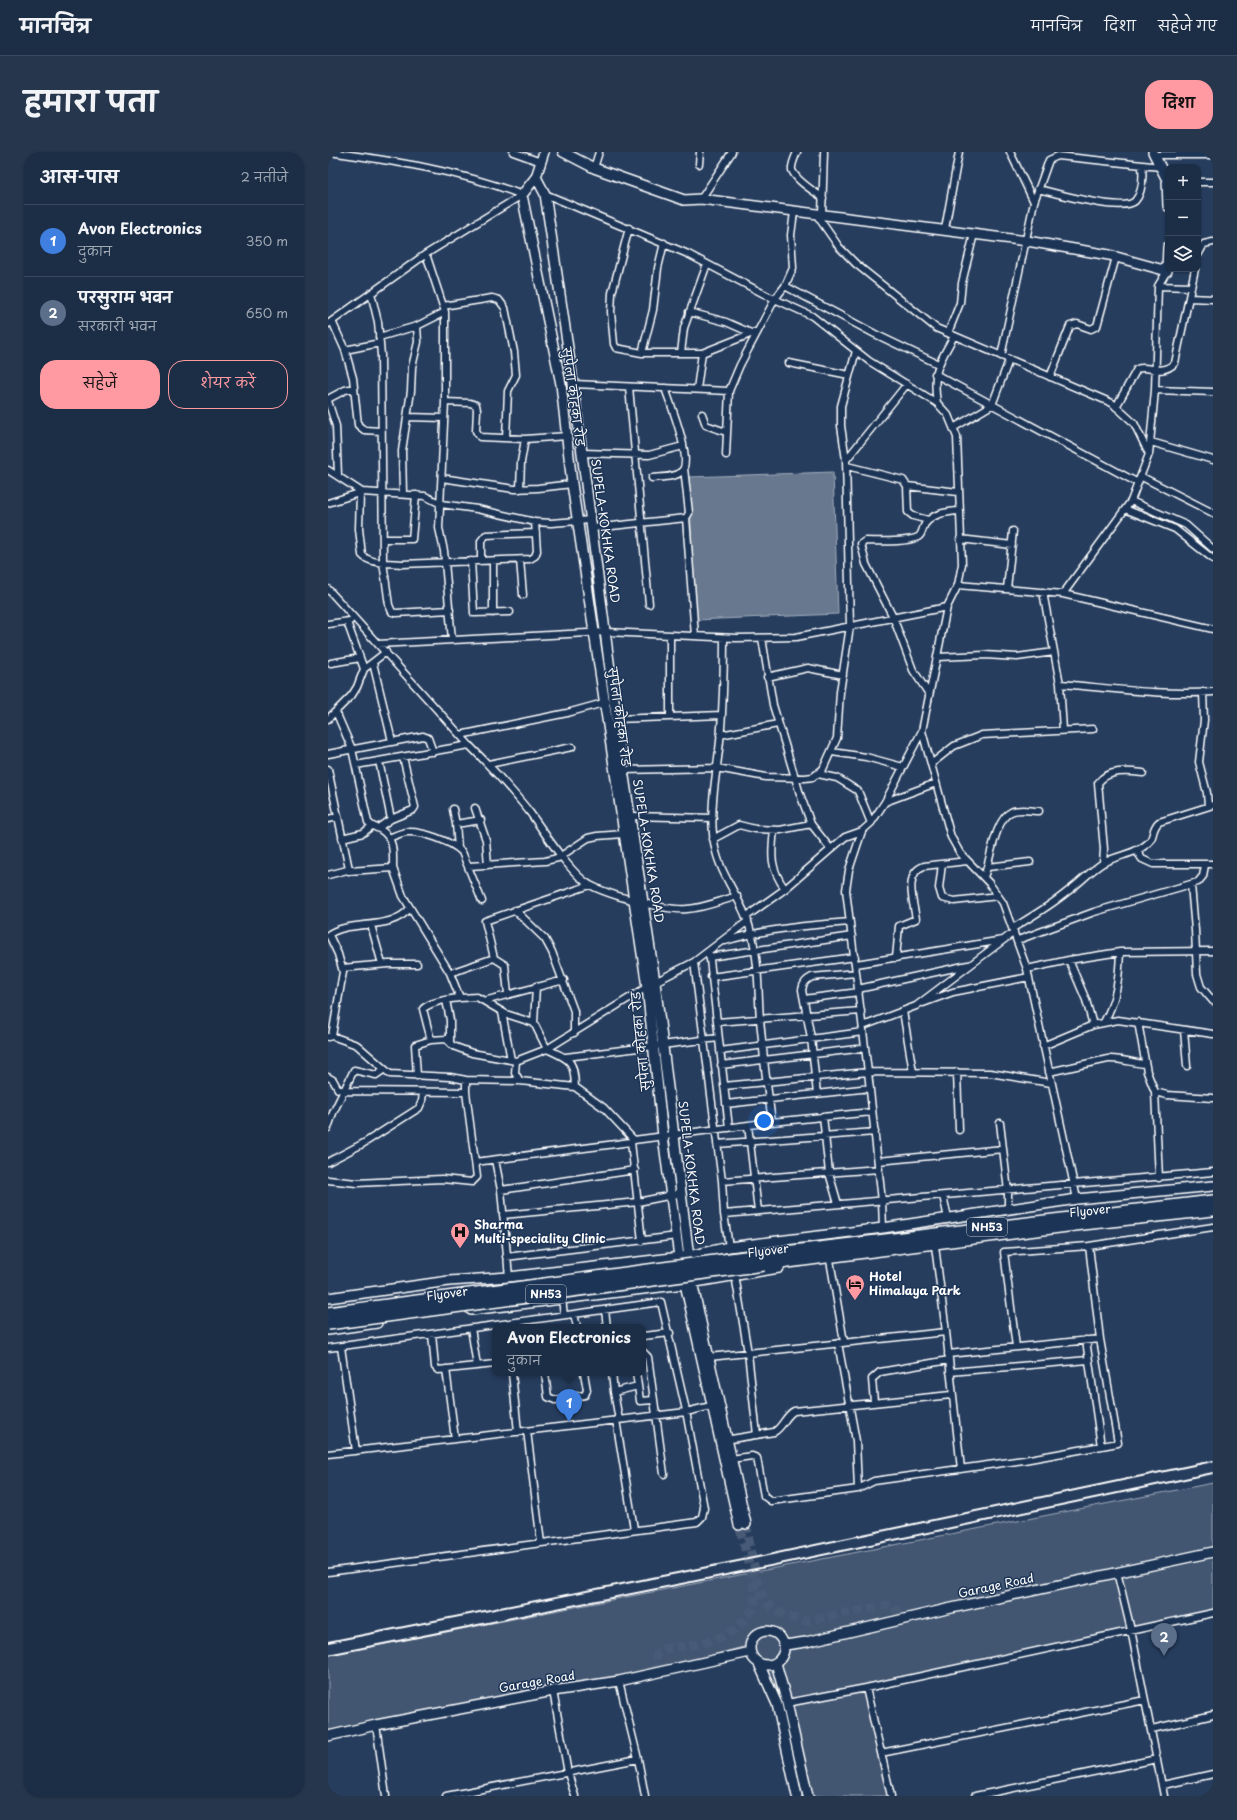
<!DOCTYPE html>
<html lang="hi">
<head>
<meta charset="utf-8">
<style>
	body { margin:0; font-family:"Playpen Sans","Playpen Sans Deva",sans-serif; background:#25364d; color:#f1f3f6 }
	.controls { position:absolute; right:12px; top:12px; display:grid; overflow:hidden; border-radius:8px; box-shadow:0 1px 3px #0004 }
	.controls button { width:36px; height:36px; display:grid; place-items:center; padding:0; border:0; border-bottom:1px solid #3a4a5f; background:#1c2e46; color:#f1f3f6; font:20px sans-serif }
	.you { position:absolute; left:436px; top:969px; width:14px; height:14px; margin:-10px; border:3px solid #fff; border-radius:50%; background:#1a73e8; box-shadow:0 0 0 6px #1a73e833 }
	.badge { display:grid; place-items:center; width:26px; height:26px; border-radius:50%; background:#ff9aa2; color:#fff; font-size:13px; font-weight:700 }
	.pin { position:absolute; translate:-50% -33px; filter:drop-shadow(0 1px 2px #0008) }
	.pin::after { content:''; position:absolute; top:21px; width:14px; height:12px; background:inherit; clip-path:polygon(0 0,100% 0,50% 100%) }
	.popup { position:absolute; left:164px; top:1172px; width:154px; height:52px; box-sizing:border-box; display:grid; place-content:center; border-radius:8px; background:#1c2e46; filter:drop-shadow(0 1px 3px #0005); font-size:13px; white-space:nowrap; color:#a0a8b3 }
	.popup b { font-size:15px; color:#f1f3f6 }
	.popup::after { content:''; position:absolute; left:50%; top:100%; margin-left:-8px; border:8px solid transparent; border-top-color:#1c2e46 }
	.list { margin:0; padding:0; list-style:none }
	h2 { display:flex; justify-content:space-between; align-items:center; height:52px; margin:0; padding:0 16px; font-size:17px }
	h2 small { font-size:13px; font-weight:400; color:#a0a8b3 }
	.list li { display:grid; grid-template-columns:26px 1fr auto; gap:12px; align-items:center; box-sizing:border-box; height:72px; padding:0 16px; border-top:1px solid #3a4a5f }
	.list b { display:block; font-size:15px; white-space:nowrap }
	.list p { margin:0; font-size:13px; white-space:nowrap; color:#a0a8b3 }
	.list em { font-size:13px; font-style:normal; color:#a0a8b3 }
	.actions { display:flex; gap:8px; padding:12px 16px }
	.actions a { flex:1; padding:9px 0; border:1px solid #ff9aa2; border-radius:16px; text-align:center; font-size:14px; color:#ff9aa2 }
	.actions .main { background:#ff9aa2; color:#111 }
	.icon { flex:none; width:22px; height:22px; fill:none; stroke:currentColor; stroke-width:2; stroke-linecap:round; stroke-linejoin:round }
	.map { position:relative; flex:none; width:885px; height:1644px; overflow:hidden; border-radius:16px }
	header { display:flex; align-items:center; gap:24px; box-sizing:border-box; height:56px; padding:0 20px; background:#1c2e46; border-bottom:1px solid #3a4a5f }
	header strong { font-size:19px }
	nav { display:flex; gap:22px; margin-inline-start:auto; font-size:14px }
	.intro { display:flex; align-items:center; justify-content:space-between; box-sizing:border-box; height:96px; padding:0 24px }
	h1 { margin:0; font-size:28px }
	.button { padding:10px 18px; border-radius:16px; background:#ff9aa2; color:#111; font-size:14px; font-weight:700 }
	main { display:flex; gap:24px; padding:0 24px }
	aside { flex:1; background:#1c2e46; border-radius:16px; box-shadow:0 1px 3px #0004 }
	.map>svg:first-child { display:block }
	.green { fill:#425672; stroke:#a0aab8 }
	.water { fill:#67788e; stroke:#a4aebb }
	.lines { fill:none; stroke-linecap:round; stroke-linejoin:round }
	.secondary-tunnel { stroke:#475a76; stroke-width:9; stroke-dasharray:9 4.5; stroke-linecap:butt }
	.street-casing { stroke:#fff; stroke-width:9 }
	.secondary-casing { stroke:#fff; stroke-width:12 }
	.highway-casing { stroke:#fff; stroke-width:14 }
	.street { stroke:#1d3557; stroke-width:6 }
	.secondary { stroke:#1d3557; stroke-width:9 }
	.highway { stroke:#1d3557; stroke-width:11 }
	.rail { stroke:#fff; stroke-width:2 }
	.highway-bridge-casing { stroke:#fff; stroke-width:14; stroke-linecap:butt }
	.highway-bridge { stroke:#1d3557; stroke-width:11 }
	.labels { text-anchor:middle; stroke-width:3; stroke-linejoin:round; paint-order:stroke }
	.shield { fill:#1d3557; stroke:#bbc2cd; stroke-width:1 }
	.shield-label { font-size:11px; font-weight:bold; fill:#fff }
	.street-label { font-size:12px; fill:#fff; stroke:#1d3557 }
	.poi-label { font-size:12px; font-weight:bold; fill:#fff; stroke:#1d3557; text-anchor:start }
</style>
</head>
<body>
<header>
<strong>मानचित्र</strong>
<nav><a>मानचित्र</a><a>दिशा</a><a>सहेजे गए</a></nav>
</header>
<div class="intro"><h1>हमारा पता</h1><a class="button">दिशा</a></div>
<main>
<aside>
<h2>आस-पास<small>2 नतीजे</small></h2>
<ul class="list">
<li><span class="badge" style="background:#3f7fe0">1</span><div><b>Avon Electronics</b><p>दुकान</p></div><em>350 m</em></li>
<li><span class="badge" style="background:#5c6f8a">2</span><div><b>परसुराम भवन</b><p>सरकारी भवन</p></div><em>650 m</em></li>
</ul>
<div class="actions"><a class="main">सहेजें</a><a>शेयर करें</a></div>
</aside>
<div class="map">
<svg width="885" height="1644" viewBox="0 0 885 1644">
	<rect width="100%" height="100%" fill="#263d5e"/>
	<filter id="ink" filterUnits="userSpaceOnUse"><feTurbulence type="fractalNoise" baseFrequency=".025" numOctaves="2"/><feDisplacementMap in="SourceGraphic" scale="8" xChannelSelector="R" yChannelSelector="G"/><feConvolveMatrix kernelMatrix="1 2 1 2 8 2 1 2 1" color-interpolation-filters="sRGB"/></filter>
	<g filter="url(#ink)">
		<path class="green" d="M885,1331v130l-347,75 25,108h-83l-21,-93 -37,-58 -131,36 -291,55v-81z"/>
		<path class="water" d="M505,320l5,142 -143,6 -6,-143z"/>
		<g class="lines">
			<path class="secondary-tunnel" d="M418,1372c4,19 10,67 22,80 8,9 26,15 37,17l82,-16 7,2 8,12
				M330,1521l-2,-14 1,-6 7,-4c30,-4 67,-7 85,-35 1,-2 4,-5 5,-8 4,-14 -11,-65 -15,-81"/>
			<g class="street-casing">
				<path id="street" d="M1,0c66,9 132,19 193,43
					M185,0l28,10
					M469,0c-2,5 -6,13 -5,18 4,11 22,21 31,28
					M682,0l24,50
					M827,3h58
					M371,12l1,-12
					M266,16l5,-16
					M870,30h15
					M710,37c17,4 85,24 97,12 8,-9 8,-24 7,-35
					M217,42l143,60 80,42 44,20 57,45 68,42 11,12 9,22 5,127 -4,21
					M373,47l31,-47
					M488,62l23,33 17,17 80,64 176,75 22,20 15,31
					M494,63l2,-63
					M301,76l-17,65 -1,19 3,32 2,4 26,5h60l56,-22
					M617,77l14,-77
					M98,102l19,58v90l-6,126 5,23 8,89
					M870,103l6,-11 9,-2
					M457,134l8,-18 -2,-33 3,-23
					M830,134l33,1
					M43,141l7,29 3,33 2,207 6,43 3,7 4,1 54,-3
					M861,146l24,1
					M115,154l49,-8 7,2 6,8 9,44 2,23 -8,16 -2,47
					M361,160l37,10 25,11
					M4,169l13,29 8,28 5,47 6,5 17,1
					M0,172l98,-70 96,-59
					M620,181l12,-30 2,-20 12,-49
					M51,185l38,-11 28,-14
					M17,198l35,-7
					M314,201l11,-43 5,-42 6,-25
					M353,201l3,-25 23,-64
					M673,204l33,-154 15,-42 9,-4 103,11
					M461,211l60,12
					M607,222l203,109
					M722,225l20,-51 7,-2 14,5 6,-3 19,-69
					M246,232l155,7
					M301,235l20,217
					M369,237l5,-36
					M827,238l58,2
					M0,247l17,-9 9,-2
					M0,249l8,25 2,49
					M117,250l25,1 6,2 1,5 -1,21 4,6 45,2 42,-3
					M609,251c-5,-33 2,-40 17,-67
					M788,255l21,-38c11,-5 24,8 38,-6l20,-94
					M374,262l4,11 20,7
					M80,265l36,1
					M627,275l37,-22 17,-45
					M823,290l62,18
					M255,301l66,2 34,-9
					M398,303l3,-64 11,-26 35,-66 10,-13 90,48 63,30
					M518,308l61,-76
					M519,314l56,14 4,6
					M0,318l34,22
					M814,325l71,36
					M114,326l72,11 24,-1 34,-4
					M324,326c10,-1 23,0 30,-7 11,-12 -12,-68 -17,-83
					M192,337l1,-27 4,-23
					M32,341l-1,36 3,26c8,9 28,8 40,9l128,-5 5,-3 2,-5 -2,-29
					M75,342l-1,-43 9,-60 1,-24 6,-25 -1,-16
					M803,349l55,24 27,24
					M0,351l34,-11 63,4 16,8 36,5 58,13 16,1 40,-3
					M797,357l50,20 38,30
					M358,366l9,118
					M600,368l-15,-4 -5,-4 -1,-26 51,6
					M265,376l93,-10 3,-5 -5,-45
					M55,387h29l4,-44
					M632,387l52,6
					M192,408l3,35
					M143,409l3,52 36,-1
					M153,409v-20l5,-6 50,-2
					M0,437l141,156c21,21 41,43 59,65 16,21 41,63 62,75 19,10 75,26 97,24 17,-1 33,-8 50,-13
					M679,437l6,-58
					M715,440l17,92 3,46
					M735,442l68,-93 18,-47 6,-64 3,-104 9,-15
					M165,461v-52
					M19,470l17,47
					M0,472l22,-3
					M342,483v81
					M396,486c0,34 -1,69 -4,103 -3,31 -10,62 -7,93 3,41 29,61 38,98 8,29 7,58 9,88 3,34 7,68 12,102
					M434,486l11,67 27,89 11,30 19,24
					M50,492l228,-12 130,6 60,-1 151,-30 11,-22 105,9 150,35
					M609,505l48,-2 32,2 37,-5
					M3,511l29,-5
					M45,511l19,78
					M439,525l41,-9 35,7
					M732,532c50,4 103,12 153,8
					M875,540l1,28 -5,42 8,31 1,13
					M601,542l-16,-24 -20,-53 -27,-53 -5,-20 4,-3c14,0 40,2 53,-4 5,-3 4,-9 7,-13 8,-11 22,-12 34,-13
					M8,560l16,37 16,73c4,5 8,5 13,8 14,9 12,24 12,38
					M0,567l24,-24 5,-8 7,-18 22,-17
					M288,567l106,-4
					M594,579l29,106 9,16 29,30 14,20 24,66 50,230
					M132,583l107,-22 40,-11
					M392,583l58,-11
					M504,600l34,5 37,10
					M0,602l95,-18 5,2 5,14
					M51,609l12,58
					M161,612l83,-17
					M603,612l23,-18 28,-11 111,-6
					M28,613l113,-20
					M0,617l21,100
					M295,618l94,-2 49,9 39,1 8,-1 10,-8 14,-31 3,-46 10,-66 -4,-166 -5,-34v-20l15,-55
					M490,622l19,4 21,13 13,32
					M557,650l51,-19
					M147,656l11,32 2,25
					M125,657l3,15 2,24
					M303,664l82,2
					M0,667l10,-2
					M128,672l25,-4
					M50,676l13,-9 22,-9 2,-3 -12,-50
					M446,678c-3,25 -4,38 11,59
					M534,679l-13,39 -3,20 22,182 14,129 1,27
					M14,686l21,-5 9,-7
					M61,686c5,-2 11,-5 18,-6 15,-1 44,9 55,20l20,49
					M385,687l26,-14 16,4 25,1 31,-6
					M808,698l6,9 11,5h60
					M775,711l1,-14 -6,-66c10,-14 30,-12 45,-10
					M614,712l-3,24 3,10 12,3 44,-5
					M141,714l76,-5 13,-3 30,-20 9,-2 27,-2
					M660,715l42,-5
					M21,719l44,-3 10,28 47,77 10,25 17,-1 29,17 28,9 13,26 108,-67 39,-20 54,-41 -1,-5 38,-27 60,-52 17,-6 9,-8 14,-21 37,-71 25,-124
					M0,723l23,-6
					M656,725c6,-15 11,-58 27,-65 8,-4 19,-1 28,-1
					M863,733l4,45 2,44 4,13 12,14
					M187,758l30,29 7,13 22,59v22
					M43,773l11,39
					M685,776c18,-11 37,-22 54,-36 13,-9 23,-21 36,-29 14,-8 34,-9 45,-20 7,-6 3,-14 11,-21l54,-17
					M0,783c21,-16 63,-3 82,-27
					M1,783l9,19 5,18 -11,64
					M690,788l76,-28 104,-30 5,-6 2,-11
					M397,789c41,-12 83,-16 125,-19
					M381,799l20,177
					M381,805l143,-21
					M166,806l11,7 3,29
					M568,806l3,-32 17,-7c-2,-15 -13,-46 8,-53l43,-5
					M741,808l17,40 7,25
					M366,810l28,219 2,33
					M528,812l147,-24
					M14,816l46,-4h29
					M699,817l42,-9 51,-8 93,-1
					M122,821l44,-15 -9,-37 105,-36
					M383,825l144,-20
					M530,837l110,-24
					M476,847l55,-7
					M118,848l4,20v22
					M156,849l80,-21
					M595,851l30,-11 76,-15
					M575,859l10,61
					M174,860l9,48
					M389,870l144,-11
					M776,870c13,-23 15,-44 16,-70
					M810,870l9,50 8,20 12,3 46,3
					M206,871l2,-37
					M535,874l53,-20 98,-74
					M856,878l3,36
					M0,885l4,-1 25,9 33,29 60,3 16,3 54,1 55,6 29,21 30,32 138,-18 100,-10
					M103,888l-8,-31c8,-8 26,-10 37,-11
					M715,894l50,-21 25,-5 95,14
					M392,899l143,-19
					M238,905l152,-19
					M393,913l144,-17
					M629,920l2,58
					M721,920l59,-13c13,-1 24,4 37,5
					M89,924l-2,-31 16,-5 15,-1 7,7 19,7 44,8
					M0,925l5,3 5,9 6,2 122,1
					M138,928v12l9,70 156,-20
					M192,929l-5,-8 1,-12 31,-12c24,11 27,11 28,38
					M396,934l144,-14 122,1 61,10
					M827,940l4,86
					M489,942l-6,-56 -9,-48c1,-7 4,-10 10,-13l44,-4
					M398,952l144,-16
					M495,964l6,57 9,31
					M672,971l8,68v19
					M420,973l10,86
					M0,976l5,-15 21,-43 22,5 7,-5
					M306,988l-3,2 11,99
					M389,992l158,-12
					M167,1008l6,30 8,87
					M550,1009l125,-12
					M0,1010l36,-19 55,-35 3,-7 1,-8
					M0,1028l29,3 85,-4 30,3 5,-5 -2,-15
					M394,1029l157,-12
					M173,1038l134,-20
					M615,1044l5,22
					M175,1063l135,-13 44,-9
					M401,1095l-5,-33 489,-42
					M178,1105l171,-21
					M502,1108l14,82
					M407,1123l13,78 9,82
					M234,1147l2,16
					M277,1158l2,17
					M246,1162l3,13
					M143,1176l6,38
					M618,1180l15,137
					M104,1182l3,33 3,3 57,-6
					M315,1184l27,-3
					M758,1188l15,106
					M510,1191l18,98 2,48
					M13,1195l15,104
					M688,1195l-12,-95 85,-6 124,-19
					M0,1196l333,-46 24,104 19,102 -2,9 -5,5 -369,50
					M315,1200l5,5 6,43
					M620,1202l152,-15 -11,-93
					M381,1205l237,-25 -11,-86
					M118,1217l9,70
					M622,1220l138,-12
					M184,1221l6,59
					M217,1221l3,24 7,3 30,-5 2,-5 -3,-17
					M284,1221l2,19 24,-6 2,15 14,-1 10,74
					M308,1221l2,13
					M286,1240l5,28
					M546,1250l-2,-23 8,-7 69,-12
					M288,1268l18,109
					M199,1279l14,112
					M397,1288l49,-8c9,-5 11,-16 20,-21l157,-16
					M0,1302l358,-42 25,-6
					M403,1307l21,-3 5,2 7,38 7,5 87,-12 16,-8 150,-21 94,-17 -18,-104
					M789,1420l14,58 33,166
					M291,1529l19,78
					M538,1536l25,108
					M225,1539l15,82 7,23
					M459,1551l79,-15 347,-75
					M48,1573l10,71
					M824,1577l61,-14
					M553,1601l264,-53
					M835,1633l50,-11
					M118,1644l192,-37 7,37
					M647,1644l182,-37"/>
			</g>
			<g class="secondary-casing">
				<path id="secondary" d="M216,0l-8,25 -14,18 39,189 11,100 75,503 16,149 16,121 60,268
					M235,0l31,16 90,32 17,-1 326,42 82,14 58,16 1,-24
					M825,0l14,28 1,26
					M208,25l9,17 26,174 52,402 32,212 37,300 54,242
					M0,1146l121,-17 60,-4 180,-21 40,-9 154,-19 194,-29 136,-13
					M143,1158l213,-26 95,-16
					M0,1178l49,-7
					M422 1496a17 17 0 1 1 34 0a17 17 0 1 1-34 0Z
					M457,1493l21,-3 141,-33 266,-57
					M448,1511l11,40 21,93
					M431,1512l18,40 20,92
					M0,1584l48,-11 177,-34 66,-10 131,-29"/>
			</g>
			<g class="highway-casing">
				<path id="highway" d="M432,1103l453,-54
					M436,1113l319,-41 130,-14"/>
			</g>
			<use href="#street" class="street"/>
			<use href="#secondary" class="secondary"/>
			<use href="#highway" class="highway"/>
			<path class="rail" d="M0,1490l425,-84 460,-97
				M0,1503l428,-86 457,-96"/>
			<g class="highway-bridge-casing">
				<path id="highway-bridge" d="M0,1161l432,-58
					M0,1172l436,-59"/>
			</g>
			<use href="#highway-bridge" class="highway-bridge"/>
		</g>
	</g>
	<defs>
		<g id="hospital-pin" transform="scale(1)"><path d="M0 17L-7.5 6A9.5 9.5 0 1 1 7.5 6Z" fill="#ff9aa2" stroke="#1d3557"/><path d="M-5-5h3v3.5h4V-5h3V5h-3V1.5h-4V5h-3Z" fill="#111"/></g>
		<g id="hotel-pin" transform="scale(1)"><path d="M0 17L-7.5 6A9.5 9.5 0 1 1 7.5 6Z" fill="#ff9aa2" stroke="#1d3557"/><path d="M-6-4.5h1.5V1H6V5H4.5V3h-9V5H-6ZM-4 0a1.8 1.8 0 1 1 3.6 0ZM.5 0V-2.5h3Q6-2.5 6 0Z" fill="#111"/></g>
	</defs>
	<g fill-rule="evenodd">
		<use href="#hospital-pin" x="132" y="1080"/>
		<use href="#hotel-pin" x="527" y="1132"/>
	</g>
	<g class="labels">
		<g class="shield">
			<rect x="639" y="1066" width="40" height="18" rx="3"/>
			<rect x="198" y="1133" width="40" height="18" rx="3"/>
		</g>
		<g class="shield-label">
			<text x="659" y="1079">NH53</text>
			<text x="218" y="1146">NH53</text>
		</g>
		<g class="street-label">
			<text transform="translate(245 245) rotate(82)" y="4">सुपेला कोहका रोड</text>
			<text transform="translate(277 379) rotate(82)" y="4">SUPELA-KOKHKA ROAD</text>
			<text transform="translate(291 565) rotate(82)" y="4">सुपेला कोहका रोड</text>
			<text transform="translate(320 699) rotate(81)" y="4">SUPELA-KOKHKA ROAD</text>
			<text transform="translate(313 889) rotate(-96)" y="4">सुपेला कोहका रोड</text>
			<text transform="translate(363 1021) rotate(83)" y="4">SUPELA-KOKHKA ROAD</text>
			<text transform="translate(762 1059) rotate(-6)" y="4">Flyover</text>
			<text transform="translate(440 1099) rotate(-7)" y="4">Flyover</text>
			<text transform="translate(119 1142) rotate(-8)" y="4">Flyover</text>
			<text transform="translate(668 1434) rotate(-12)" y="4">Garage Road</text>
			<text transform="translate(209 1530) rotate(-10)" y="4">Garage Road</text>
		</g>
		<g class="poi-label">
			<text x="146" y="1077">Sharma<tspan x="146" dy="14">Multi-speciality Clinic</tspan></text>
			<text x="541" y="1129">Hotel<tspan x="541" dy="14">Himalaya Park</tspan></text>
		</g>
	</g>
</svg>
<div class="controls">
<button>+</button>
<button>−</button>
<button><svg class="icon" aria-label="layers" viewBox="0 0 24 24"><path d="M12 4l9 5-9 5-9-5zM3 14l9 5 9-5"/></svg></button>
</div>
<div class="you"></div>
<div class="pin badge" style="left:241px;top:1270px;background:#3f7fe0">1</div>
<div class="popup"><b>Avon Electronics</b>दुकान</div>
<div class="pin badge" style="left:836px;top:1504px;background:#5c6f8a">2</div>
</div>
</main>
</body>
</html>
